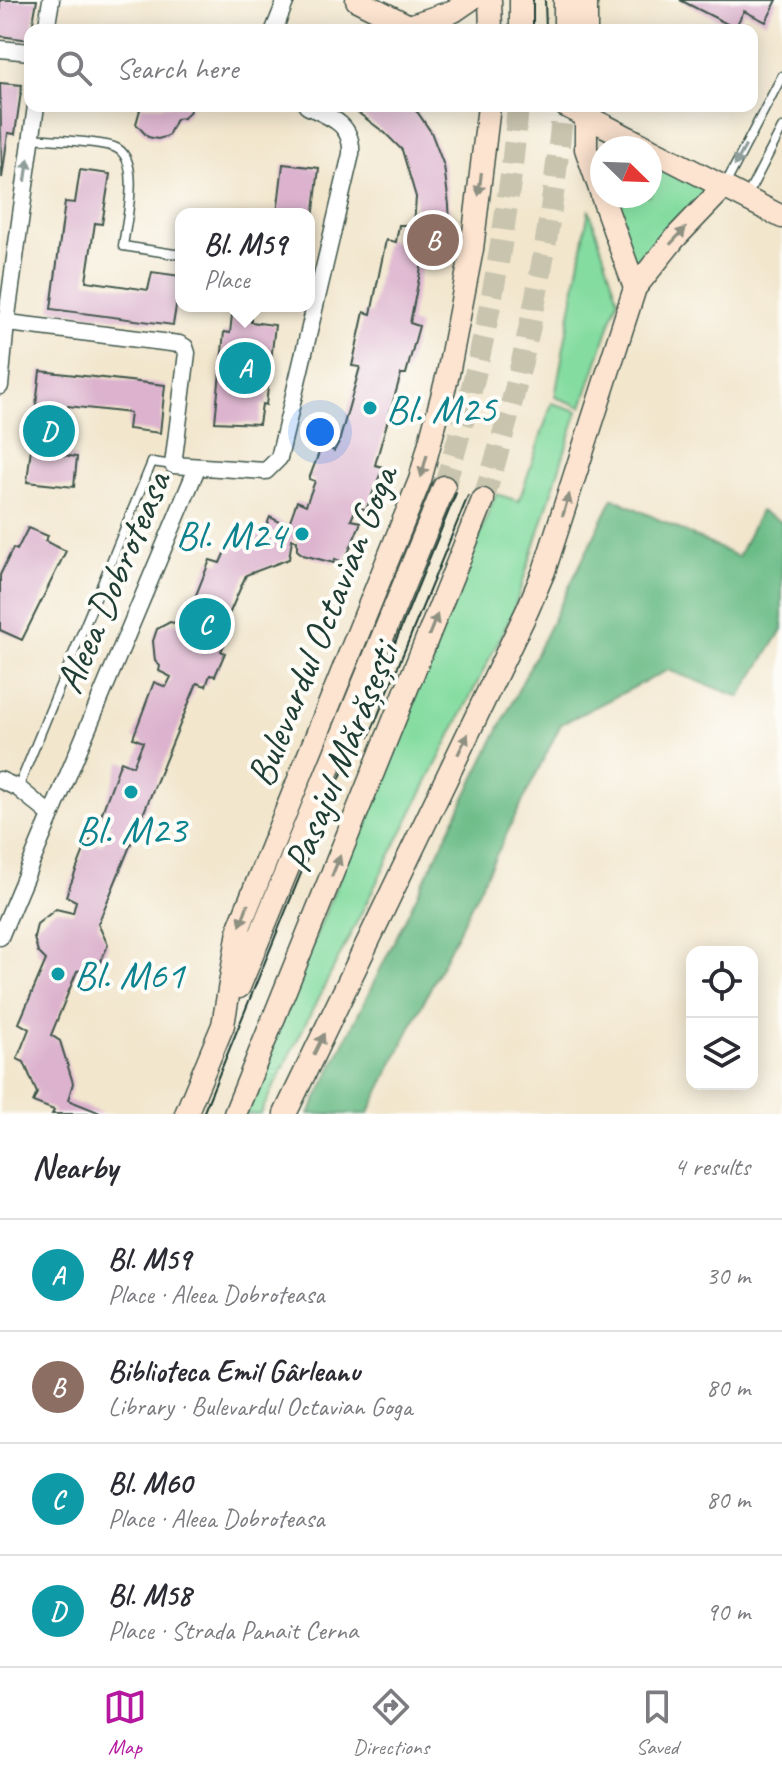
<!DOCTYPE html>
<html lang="en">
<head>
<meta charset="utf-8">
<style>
	body { margin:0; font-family:Caveat,sans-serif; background:#f7f7f7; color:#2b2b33 }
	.controls { position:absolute; right:24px; bottom:24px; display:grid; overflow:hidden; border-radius:16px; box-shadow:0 4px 20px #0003 }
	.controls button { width:72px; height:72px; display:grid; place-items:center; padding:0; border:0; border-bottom:2px solid #e1e1e2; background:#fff; color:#2b2b33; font:40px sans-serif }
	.compass { position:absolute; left:590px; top:136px; width:72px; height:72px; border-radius:50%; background:#fff; box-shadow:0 4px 20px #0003; rotate:113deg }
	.you { position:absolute; left:320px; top:432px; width:28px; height:28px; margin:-20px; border:6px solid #fff; border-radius:50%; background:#1a73e8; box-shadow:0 0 0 12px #1a73e833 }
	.badge { display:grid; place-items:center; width:52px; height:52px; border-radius:50%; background:#b5179e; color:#fff; font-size:26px; font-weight:700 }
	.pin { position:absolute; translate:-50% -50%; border:4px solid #fff; box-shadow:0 2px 8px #0006 }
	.popup { position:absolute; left:175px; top:208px; width:140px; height:104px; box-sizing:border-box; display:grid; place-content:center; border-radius:16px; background:#fff; filter:drop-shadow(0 2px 6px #0005); font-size:26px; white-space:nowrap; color:#7c7c81 }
	.popup b { font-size:30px; color:#2b2b33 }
	.popup::after { content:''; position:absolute; left:50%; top:100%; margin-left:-16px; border:16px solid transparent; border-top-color:#fff }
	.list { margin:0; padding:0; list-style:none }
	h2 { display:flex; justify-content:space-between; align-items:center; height:104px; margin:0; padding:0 32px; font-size:34px }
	h2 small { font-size:26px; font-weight:400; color:#7c7c81 }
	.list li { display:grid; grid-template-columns:52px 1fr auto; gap:24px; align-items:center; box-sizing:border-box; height:112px; padding:0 32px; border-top:2px solid #e1e1e2 }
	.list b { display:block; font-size:30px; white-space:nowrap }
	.list p { margin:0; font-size:26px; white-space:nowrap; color:#7c7c81 }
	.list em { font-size:26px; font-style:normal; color:#7c7c81 }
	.icon { flex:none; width:44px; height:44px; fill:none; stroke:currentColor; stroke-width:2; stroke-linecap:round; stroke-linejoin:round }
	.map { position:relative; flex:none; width:782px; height:1114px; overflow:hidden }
	.search { position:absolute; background:#fff; box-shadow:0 4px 20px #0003; left:24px; right:24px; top:24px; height:88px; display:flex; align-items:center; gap:20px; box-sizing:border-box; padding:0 28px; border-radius:16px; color:#7c7c81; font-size:30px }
	.sheet { height:552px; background:#fff }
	nav { display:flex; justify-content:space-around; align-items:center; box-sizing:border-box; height:112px; border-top:2px solid #e1e1e2; background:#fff; font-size:22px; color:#7c7c81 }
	nav a { display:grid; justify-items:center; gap:4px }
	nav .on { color:#b5179e }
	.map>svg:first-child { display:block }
	.green { fill:#84dca0; stroke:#528c6a; stroke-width:2 }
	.forest { fill:#6bbc86; stroke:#457c5d; stroke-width:2 }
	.building { fill:#dcb2ce }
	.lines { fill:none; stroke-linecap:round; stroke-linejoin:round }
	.secondary-tunnel { stroke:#c8c4ae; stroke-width:22; stroke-dasharray:22 11; stroke-linecap:butt }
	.lane-casing { stroke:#3f564b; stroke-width:11 }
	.street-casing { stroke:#3f564b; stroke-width:19 }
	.secondary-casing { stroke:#3f564b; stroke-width:25 }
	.lane { stroke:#fff; stroke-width:8 }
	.street { stroke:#fff; stroke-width:16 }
	.secondary { stroke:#fde4d0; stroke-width:22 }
	.tram { stroke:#1f3d34; stroke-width:2 }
	.oneway { fill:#8f9e9a }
	.oneway2 { fill:#8e9082 }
	.culture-dot { fill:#0f9aa8; stroke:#fdfcf7; stroke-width:3 }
	.labels { text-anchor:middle; stroke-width:8; stroke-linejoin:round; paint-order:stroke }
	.culture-label { font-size:40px; fill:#0d838f; stroke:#fdfcf7; text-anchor:start }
	.street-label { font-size:40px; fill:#1f3d34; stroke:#fdfcf7 }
</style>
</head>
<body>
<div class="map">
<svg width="782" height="1114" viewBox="0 0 782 1114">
	<rect width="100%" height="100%" fill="#fdfcf7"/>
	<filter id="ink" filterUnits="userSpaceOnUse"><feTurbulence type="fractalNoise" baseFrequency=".0125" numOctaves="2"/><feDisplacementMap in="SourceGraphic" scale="16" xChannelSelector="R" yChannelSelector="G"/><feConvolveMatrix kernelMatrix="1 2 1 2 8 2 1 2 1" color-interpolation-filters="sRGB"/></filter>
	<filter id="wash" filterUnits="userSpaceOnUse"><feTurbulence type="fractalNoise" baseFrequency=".006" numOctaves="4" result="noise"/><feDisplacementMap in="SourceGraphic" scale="32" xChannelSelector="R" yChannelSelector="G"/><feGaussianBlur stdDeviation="1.8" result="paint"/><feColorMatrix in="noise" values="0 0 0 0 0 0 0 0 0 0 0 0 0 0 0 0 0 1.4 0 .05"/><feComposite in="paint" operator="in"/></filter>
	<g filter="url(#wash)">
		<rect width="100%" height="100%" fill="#f2e6cd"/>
		<path class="green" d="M650,160l59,30 -73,82 -26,-76h40z
			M589,209l29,90 -36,108 -27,-10z
			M552,403l26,8 -65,201 -253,502h-17l253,-620 23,7z"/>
		<path class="forest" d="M613,498l125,59 22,-46 22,11v108l-42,67 -72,-27 -107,54 -193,390h-59z"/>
		<g id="blocks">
			<path class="building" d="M0,0h37l-7,40 -30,-4z
				M680,0h97l-11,22 -22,-11 -9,17z
				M0,83l22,2 -7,49 -7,-1 -6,45z
				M141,106h49v5l-6,7 -8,1 -8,17 -10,3 -10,-2 -12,-13z
				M354,106h57l7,7 13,19 13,34 5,39 1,23h-14l-2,10h-7l-17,85 9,3 -13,48h-5l-26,91 8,2 -17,43 -9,-4 -6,14 10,2 -17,41 -9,-4 -1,4 -31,-8 -6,-5v-9l-5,-2 -3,20 -43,16 -25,58 -8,-2 -3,7 14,7 -3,6 4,2 -10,23 -5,-1 -4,11 -9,-3 -99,241 10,21 -10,23 -21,3 -26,64 9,6 13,42 -5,17 35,14h-51l2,-4 -21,-8 4,-9 -13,-31 -7,-3 12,-30 -10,-6 27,-63 -8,-8 -4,-14 3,-14 19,-15 17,4 3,-12 -10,-5 22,-56 14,5 9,-21 -11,-6 21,-57 12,5 10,-24 -10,-4 21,-56 12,5 5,-10 -12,-6 1,-5 -5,-5 -2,-20 4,-12 13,-7 14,3 26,-65 10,3 13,-30 10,3 22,-7 5,-12 18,9 9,-25 9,4 9,-24 -6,-2 13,-34 12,6 5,-9 21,-75 -8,-1 12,-54 7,2 15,-74 10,2 3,-17h15l2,-28 -14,-47 -17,-17 -32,-24z
				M283,164l36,4 -8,68 -2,-22h-32z
				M80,170l30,4 -8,50 -7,-1 -9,58 62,9 4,-18 29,4 -8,49 -122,-16 14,-107 10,1z
				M232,315l19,2v5l24,3 -9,80 -4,-1 -3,20 -44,-2 9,-90 6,1z
				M40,371l125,14 -5,48 -32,-4 2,-16 -62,-7 -6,49 15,2 -3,30 -47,-5z
				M28,528l20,8 -3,5 21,10 -44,89 -22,-10v-55l13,-27 4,2z"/>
		</g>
	</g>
	<g filter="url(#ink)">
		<use href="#blocks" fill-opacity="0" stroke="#3f564b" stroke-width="2"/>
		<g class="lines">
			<path class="secondary-tunnel" d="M444,487c39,-125 63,-251 74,-381
				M483,500c42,-128 68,-260 80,-394"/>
			<g class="lane-casing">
				<path id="lane" d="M32,138c21,2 65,3 82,9 29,10 12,75 9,99l58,9
					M725,185l57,-109
					M746,198l36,-70
					M18,788l134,-326 21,3"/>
			</g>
			<g class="street-casing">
				<path id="street" d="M46,30l5,-30
					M274,30l12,-30
					M0,49l30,3
					M0,322l179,22 6,3 2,6 -14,112 93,6 13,-13 72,-304c2,-30 -20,-37 -44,-48
					M0,386l6,-63 30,-217
					M0,780l18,8 33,27
					M0,937l197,-469"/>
			</g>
			<g class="secondary-casing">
				<path id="secondary" d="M357,0l60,30
					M490,0l1,30
					M521,0v29
					M565,0v30
					M586,0v30
					M409,26l45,-15 16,-11
					M566,106l82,42
					M586,106v43l16,46
					M650,149l132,68
					M635,288l40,-50 49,-51
					M239,987l205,-500
					M186,1114l37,-89 17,-100 180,-445 28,-106 24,-125 17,-143
					M235,1114l248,-614
					M285,1114l242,-503 17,-40 91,-283 -33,-92"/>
			</g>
			<use href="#lane" class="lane"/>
			<use href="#street" class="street"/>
			<use href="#secondary" class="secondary"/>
			<path class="tram" d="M533,0v30
				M545,0l1,30
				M369,737l99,-241
				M203,1114l253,-621"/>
		</g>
		<defs><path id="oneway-solid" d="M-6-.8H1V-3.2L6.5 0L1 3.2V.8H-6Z" transform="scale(2)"/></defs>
		<g class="oneway">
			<use href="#oneway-solid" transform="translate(740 156) rotate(118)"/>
			<use href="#oneway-solid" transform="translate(27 170) rotate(-82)"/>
		</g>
		<g class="oneway2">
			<use href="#oneway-solid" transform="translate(480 184) rotate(97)"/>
			<use href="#oneway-solid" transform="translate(678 236) rotate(-47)"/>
			<use href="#oneway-solid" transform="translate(424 466) rotate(105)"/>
			<use href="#oneway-solid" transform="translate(566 505) rotate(-73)"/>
			<use href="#oneway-solid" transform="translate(433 625) rotate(-68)"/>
			<use href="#oneway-solid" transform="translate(463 744) rotate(-64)"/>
			<use href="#oneway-solid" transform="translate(336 866) rotate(-68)"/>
			<use href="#oneway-solid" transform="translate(244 915) rotate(110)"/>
			<use href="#oneway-solid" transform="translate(319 1044) rotate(-64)"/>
		</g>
	</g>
	<g class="culture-dot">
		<circle cx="370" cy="408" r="8"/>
		<circle cx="302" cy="534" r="8"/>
		<circle cx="131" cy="792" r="8"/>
		<circle cx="58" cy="974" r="8"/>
	</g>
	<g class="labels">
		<g class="culture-label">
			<text x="386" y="422">Bl. M25</text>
			<text x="286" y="548" text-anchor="end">Bl. M24</text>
			<text x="131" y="843" text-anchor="middle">Bl. M23</text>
			<text x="74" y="988">Bl. M61</text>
		</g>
		<g class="street-label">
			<text transform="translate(112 582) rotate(-67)" y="14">Aleea Dobroteasa</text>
			<text transform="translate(321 626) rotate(-68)" y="14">Bulevardul Octavian Goga</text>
			<text transform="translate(340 757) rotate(-68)" y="14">Pasajul Mărășești</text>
		</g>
	</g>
</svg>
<div class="controls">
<button><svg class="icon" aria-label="locate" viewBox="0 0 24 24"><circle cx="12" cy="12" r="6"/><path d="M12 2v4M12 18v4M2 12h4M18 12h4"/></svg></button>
<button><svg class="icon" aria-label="layers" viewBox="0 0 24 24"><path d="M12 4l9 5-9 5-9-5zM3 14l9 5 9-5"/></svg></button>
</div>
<svg class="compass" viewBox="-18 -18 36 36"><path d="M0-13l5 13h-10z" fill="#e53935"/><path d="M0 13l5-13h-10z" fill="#7c7c81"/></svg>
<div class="you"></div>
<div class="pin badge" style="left:245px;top:368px;background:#0f9aa8">A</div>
<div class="popup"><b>Bl. M59</b>Place</div>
<div class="pin badge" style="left:433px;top:240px;background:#8d6e63">B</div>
<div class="pin badge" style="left:205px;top:624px;background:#0f9aa8">C</div>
<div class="pin badge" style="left:49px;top:431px;background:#0f9aa8">D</div>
<div class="search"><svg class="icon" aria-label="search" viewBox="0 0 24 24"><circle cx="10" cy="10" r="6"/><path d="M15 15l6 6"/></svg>Search here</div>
</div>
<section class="sheet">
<h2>Nearby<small>4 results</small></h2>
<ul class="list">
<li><span class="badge" style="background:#0f9aa8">A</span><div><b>Bl. M59</b><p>Place · Aleea Dobroteasa</p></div><em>30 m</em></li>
<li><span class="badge" style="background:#8d6e63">B</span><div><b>Biblioteca Emil Gârleanu</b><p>Library · Bulevardul Octavian Goga</p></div><em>80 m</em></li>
<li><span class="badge" style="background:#0f9aa8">C</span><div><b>Bl. M60</b><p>Place · Aleea Dobroteasa</p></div><em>80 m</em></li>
<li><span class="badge" style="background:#0f9aa8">D</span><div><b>Bl. M58</b><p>Place · Strada Panait Cerna</p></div><em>90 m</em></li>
</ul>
</section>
<nav>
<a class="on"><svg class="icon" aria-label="map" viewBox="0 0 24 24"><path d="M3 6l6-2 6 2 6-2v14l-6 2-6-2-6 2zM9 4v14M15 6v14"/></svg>Map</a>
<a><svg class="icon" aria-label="directions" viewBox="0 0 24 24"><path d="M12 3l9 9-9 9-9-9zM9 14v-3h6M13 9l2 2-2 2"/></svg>Directions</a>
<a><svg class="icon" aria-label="saved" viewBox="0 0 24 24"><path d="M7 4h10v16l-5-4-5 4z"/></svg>Saved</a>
</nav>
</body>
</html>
